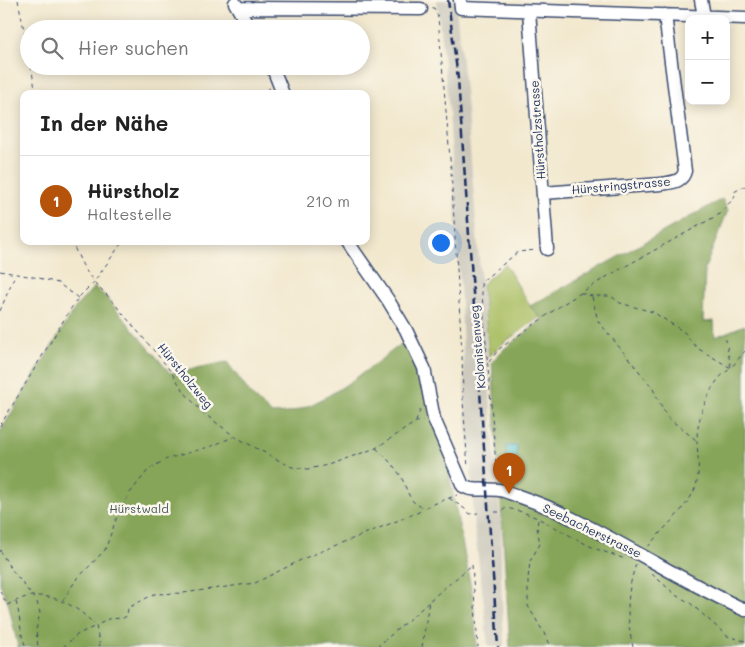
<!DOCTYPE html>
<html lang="de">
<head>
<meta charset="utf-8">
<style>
	body { margin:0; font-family:Mali,sans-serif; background:#f6f6f6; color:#222 }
	.controls { position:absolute; right:15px; top:15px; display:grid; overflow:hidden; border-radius:10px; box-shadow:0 2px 12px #0003 }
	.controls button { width:45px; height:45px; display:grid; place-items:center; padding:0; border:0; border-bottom:1px solid #e0e0e0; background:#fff; color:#222; font:25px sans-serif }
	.you { position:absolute; left:440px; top:242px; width:18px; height:18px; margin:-12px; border:4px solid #fff; border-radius:50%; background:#1a73e8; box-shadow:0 0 0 8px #1a73e833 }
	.badge { display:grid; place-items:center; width:32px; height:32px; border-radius:50%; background:#b45309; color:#fff; font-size:16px; font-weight:700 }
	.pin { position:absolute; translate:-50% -41px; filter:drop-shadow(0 1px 2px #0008) }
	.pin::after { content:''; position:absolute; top:26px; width:18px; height:15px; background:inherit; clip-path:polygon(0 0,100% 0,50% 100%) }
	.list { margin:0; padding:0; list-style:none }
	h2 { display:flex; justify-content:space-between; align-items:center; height:65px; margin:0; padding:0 20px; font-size:21px }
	h2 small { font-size:16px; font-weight:400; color:#767676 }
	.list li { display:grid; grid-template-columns:32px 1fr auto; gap:15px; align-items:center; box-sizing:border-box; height:90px; padding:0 20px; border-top:1px solid #e0e0e0 }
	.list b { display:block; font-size:19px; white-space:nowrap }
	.list p { margin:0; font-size:16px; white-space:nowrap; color:#767676 }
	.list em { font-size:16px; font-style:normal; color:#767676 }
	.icon { flex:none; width:28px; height:28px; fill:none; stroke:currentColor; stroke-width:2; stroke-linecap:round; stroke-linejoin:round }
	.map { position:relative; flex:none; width:745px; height:647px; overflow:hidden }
	.search { position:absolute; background:#fff; box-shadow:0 2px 12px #0003; left:20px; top:20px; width:350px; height:55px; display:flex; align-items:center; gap:12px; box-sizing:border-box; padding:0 18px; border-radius:28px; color:#767676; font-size:19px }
	.panel { position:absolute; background:#fff; box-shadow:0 2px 12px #0003; left:20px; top:90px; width:350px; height:155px; border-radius:10px }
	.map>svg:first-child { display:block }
	.industrial { fill:#c8c4b8 }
	.green { fill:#a9be62; stroke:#627660 }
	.forest { fill:#86a558; stroke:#506a5b }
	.water { fill:#56c4cb; stroke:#387a94 }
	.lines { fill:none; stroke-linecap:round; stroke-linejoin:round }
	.minor-casing { stroke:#3b4b6f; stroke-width:15 }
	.path { stroke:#3b4b6f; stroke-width:1; stroke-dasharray:4 4; stroke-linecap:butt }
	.minor { stroke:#fff; stroke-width:12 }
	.rail { stroke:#1b2f5e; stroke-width:2.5; stroke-dasharray:8 4; stroke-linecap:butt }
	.labels { text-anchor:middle; stroke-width:5; stroke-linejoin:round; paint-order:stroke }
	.street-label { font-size:12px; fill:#1b2f5e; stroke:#fbf7ec }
	.park-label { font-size:12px; fill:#465a5f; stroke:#fbf7ec }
</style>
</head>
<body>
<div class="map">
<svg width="745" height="647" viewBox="0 0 745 647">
	<rect width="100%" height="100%" fill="#fbf7ec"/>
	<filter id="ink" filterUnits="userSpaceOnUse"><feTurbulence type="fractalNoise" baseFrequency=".02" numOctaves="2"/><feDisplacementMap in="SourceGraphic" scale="10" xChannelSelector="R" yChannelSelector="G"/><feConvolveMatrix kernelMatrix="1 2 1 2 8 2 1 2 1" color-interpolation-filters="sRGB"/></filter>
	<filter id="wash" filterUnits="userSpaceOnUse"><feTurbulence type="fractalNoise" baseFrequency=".0096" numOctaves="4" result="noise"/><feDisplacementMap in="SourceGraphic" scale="20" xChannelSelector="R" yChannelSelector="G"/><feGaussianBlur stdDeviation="1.12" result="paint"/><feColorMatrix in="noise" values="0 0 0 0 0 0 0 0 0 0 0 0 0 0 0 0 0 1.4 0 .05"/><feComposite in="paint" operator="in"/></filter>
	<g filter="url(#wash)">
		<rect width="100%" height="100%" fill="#f2e8ce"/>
		<path class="industrial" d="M437,0h18l1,8 10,91 31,383 -7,3 -6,1 -12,-3 -7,-80 -4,-103 -12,-189z
			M476,494h22l3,34v48l3,71h-16l-4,-42 -11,-88v-21z"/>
		<path class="green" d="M505,264l25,42 10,11 -38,27 -13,13 -7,-73z"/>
		<path class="forest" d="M722,199l6,11 -23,58 -2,54 11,-1 1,16 30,-12v322h-235l-18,-285 12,-13 38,-29 -12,-14z
			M94,287l11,9 65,77 57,-11 25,34 20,18c6,-1 13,0 19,-2 40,-11 83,-48 117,-73l44,132 -3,3 24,124 4,49h-459l-10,-45 -8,-18v-152l75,-124z"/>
		<path class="water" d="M506,446h11l-2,31 -8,-2z"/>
	</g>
	<g filter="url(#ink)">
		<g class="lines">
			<g class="minor-casing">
				<path id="minor" d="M460,0l1,8 284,10
					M701,0l3,16
					M235,3l15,26
					M238,8l183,1
					M529,11l18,238
					M272,66l11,28
					M543,193l118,-9c10,-2 21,-1 24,-13l-20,-156
					M347,241l41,59 18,30 18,38 10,51 29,67c11,7 28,1 41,5 17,6 35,12 50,19 66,30 126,70 191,100"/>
			</g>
			<path class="path" d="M18,0l11,55
				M432,8h2l4,9 13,153 11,182 1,49 5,67
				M31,66l5,28
				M260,94l10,-6
				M71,241l13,27 10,14 14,14 58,69 20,29 16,18 32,24 44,24 14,7 16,2 20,-4 48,-17 40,-26 7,-1
				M0,271l39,7 19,5 20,15
				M581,293l11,3h19l9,7 33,9 31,20 13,16 34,20 14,-17
				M592,297l6,24 54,66 15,30 29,23
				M0,311l15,-36
				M489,362l10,-13 64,-45 45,-28 110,-61 17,-18 -1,-5 11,-6
				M416,421l5,-13
				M0,426l68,-113 10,-15 16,-16 29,-41
				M376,448c8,8 16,15 22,24 9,11 9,35 28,35l31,-12
				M500,478l-4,-13 -15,-183 37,-30 18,-2
				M449,498l16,11 5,5 8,-1
				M495,512h6l5,-4c30,5 55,24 82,37 11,6 24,9 37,14
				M538,520l-1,7 3,17 -10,17 -2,18v27l16,27 6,14
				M648,547c15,-20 39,-37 48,-61 4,-14 2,-29 1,-43 -1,-19 8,-46 20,-62 3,-5 9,-9 14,-13l-6,-33
				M0,550l9,16 28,36 3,11 -4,17 2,17
				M472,565l6,82
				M652,574l25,22 12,6 38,34 18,5
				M0,591l7,14c7,-3 18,-9 26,-9 26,-1 46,12 63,30l12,-7 15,-1 4,-2 1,-8 26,-14 29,-1 72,-10 50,-25 114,-46 3,-5
				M63,600l13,-20 29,-30 13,-36 11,-20 20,-25 18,-10 45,-13 21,-9
				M16,602c5,15 3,30 10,45
				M63,647l15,-13 18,-8 4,21
				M377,647l52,-45
				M422,647l7,-46 43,-36
				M633,647c-7,-29 -7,-54 3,-83"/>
			<use href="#minor" class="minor"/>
			<path class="rail" d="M448,0l10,79 40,568"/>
		</g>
	</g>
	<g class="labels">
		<g class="street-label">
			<text transform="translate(538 130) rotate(-94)" y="4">Hürstholzstrasse</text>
			<text transform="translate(621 186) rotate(-5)" y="4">Hürstringstrasse</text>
			<text transform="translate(478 347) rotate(-95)" y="4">Kolonistenweg</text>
			<text transform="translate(185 376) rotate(51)" y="4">Hürstholzweg</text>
			<text transform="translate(592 531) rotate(26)" y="4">Seebacherstrasse</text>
		</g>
		<g class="park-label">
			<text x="139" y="513">Hürstwald</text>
		</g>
	</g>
</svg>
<div class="controls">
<button>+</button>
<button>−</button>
</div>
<div class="you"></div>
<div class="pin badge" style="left:509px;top:494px">1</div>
<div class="search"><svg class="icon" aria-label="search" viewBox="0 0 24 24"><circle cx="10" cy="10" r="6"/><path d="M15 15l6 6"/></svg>Hier suchen</div>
<section class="panel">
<h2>In der Nähe<small></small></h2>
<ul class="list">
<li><span class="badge">1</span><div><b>Hürstholz</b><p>Haltestelle</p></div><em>210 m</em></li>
</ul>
</section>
</div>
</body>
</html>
